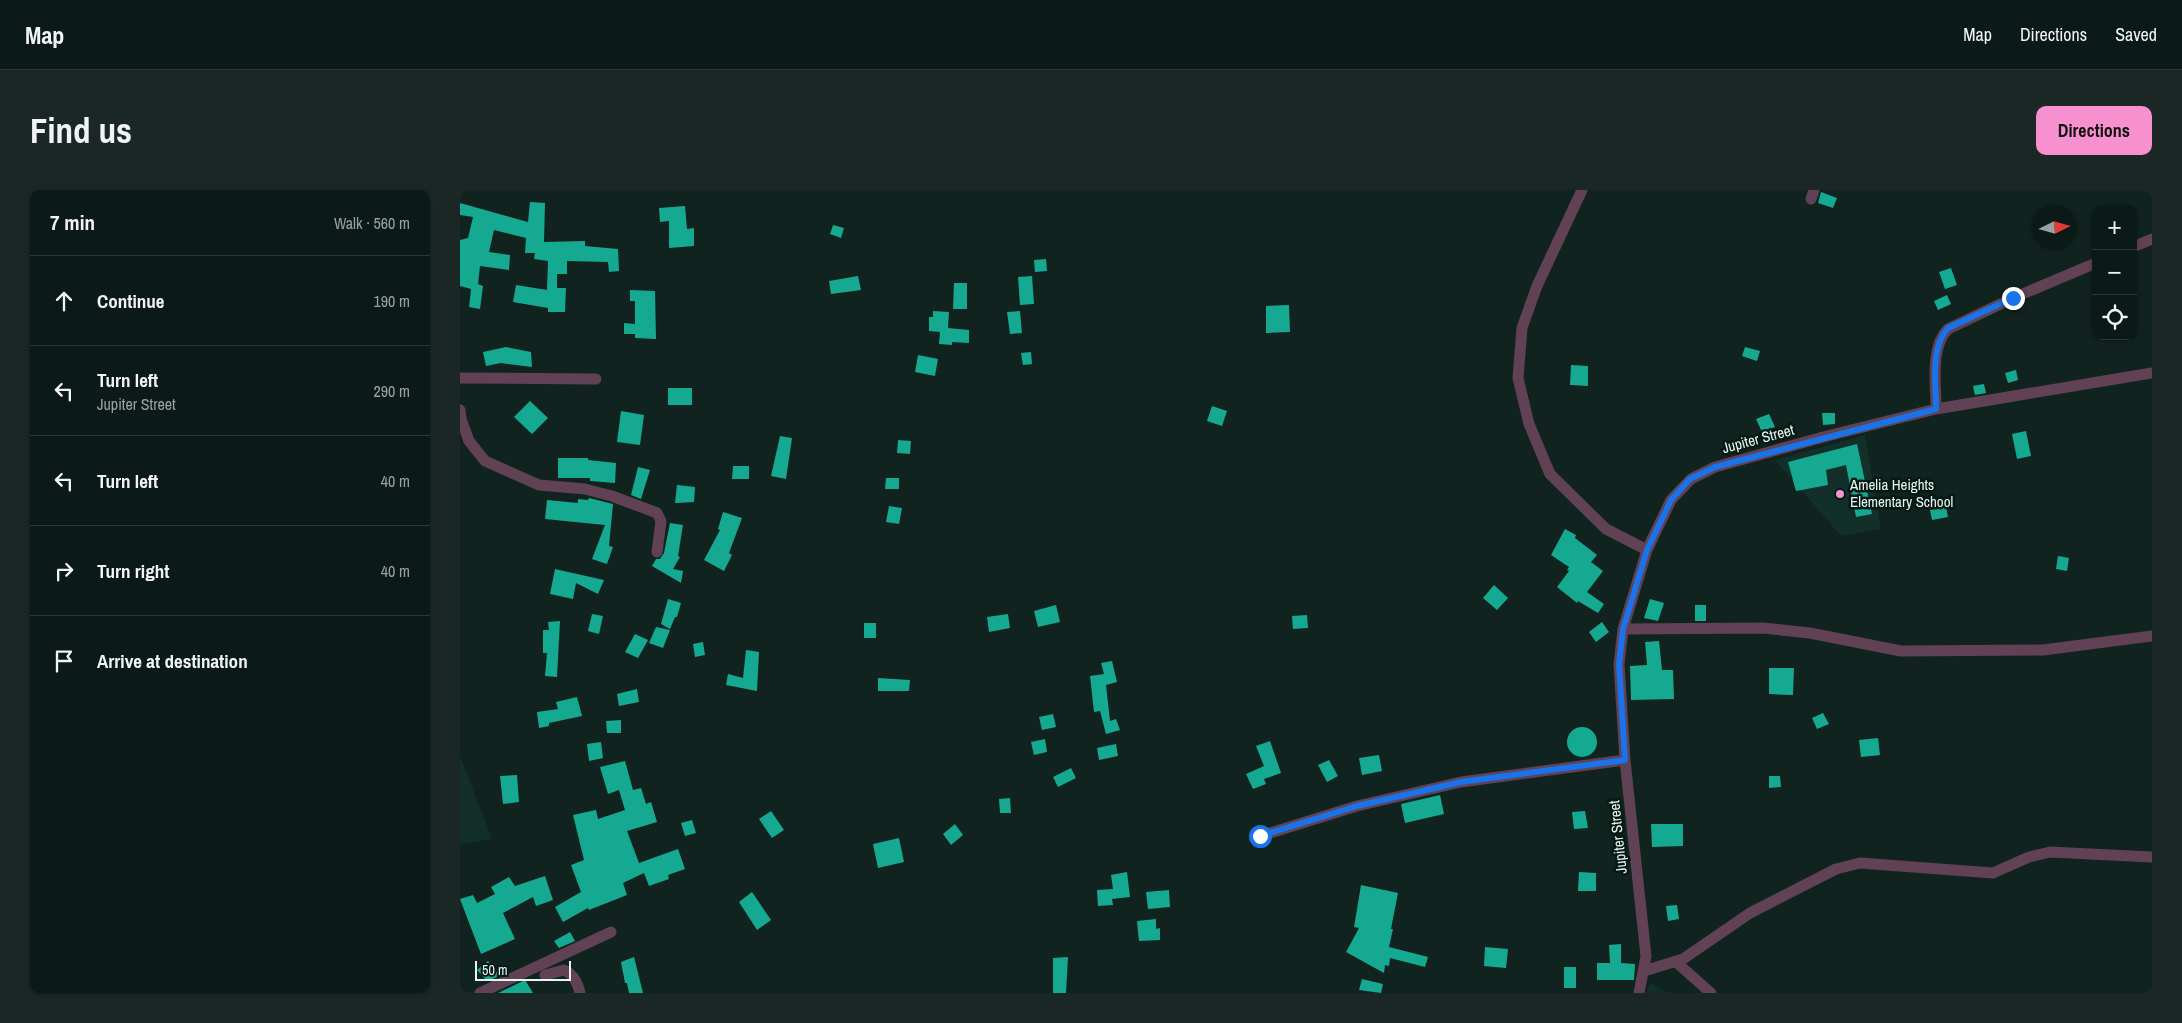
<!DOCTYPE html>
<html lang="en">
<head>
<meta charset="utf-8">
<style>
	body { margin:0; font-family:"Archivo Narrow",sans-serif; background:#1a2724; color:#f1f3f6 }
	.controls { position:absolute; right:15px; top:15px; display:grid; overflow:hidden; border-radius:10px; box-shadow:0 1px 4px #0004 }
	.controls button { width:45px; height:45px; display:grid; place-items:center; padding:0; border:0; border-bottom:1px solid #2c3836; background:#0c1a17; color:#f1f3f6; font:25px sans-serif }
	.compass { position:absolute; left:1572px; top:15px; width:45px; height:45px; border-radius:50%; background:#0c1a17; box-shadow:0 1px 4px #0004; rotate:85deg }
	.scale { position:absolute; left:15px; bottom:12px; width:96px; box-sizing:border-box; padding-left:5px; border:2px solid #e9f5f1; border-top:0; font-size:14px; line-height:18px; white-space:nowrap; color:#e9f5f1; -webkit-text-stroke:4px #061a15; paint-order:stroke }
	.stop { position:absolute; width:15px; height:15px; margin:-11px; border:4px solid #1a73e8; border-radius:50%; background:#fff }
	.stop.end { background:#1a73e8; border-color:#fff; box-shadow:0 1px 5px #0008 }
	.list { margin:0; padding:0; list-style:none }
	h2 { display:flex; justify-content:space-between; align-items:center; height:65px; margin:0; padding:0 20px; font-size:21px }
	h2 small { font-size:16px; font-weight:400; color:#9aa1a1 }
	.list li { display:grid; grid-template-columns:32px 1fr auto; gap:15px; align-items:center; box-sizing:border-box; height:90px; padding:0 20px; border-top:1px solid #2c3836 }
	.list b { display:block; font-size:19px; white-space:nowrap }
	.list p { margin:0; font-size:16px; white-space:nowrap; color:#9aa1a1 }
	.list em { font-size:16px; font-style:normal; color:#9aa1a1 }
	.icon { flex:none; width:28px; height:28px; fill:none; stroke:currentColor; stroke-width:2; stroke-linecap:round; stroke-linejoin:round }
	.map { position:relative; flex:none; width:1692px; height:803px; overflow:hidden; border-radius:10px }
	header { display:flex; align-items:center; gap:30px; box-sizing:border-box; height:70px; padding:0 25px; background:#0c1a17; border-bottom:1px solid #2c3836 }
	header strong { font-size:24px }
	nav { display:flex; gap:28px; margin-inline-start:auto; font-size:18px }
	.intro { display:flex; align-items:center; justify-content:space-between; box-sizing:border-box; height:120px; padding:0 30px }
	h1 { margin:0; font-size:35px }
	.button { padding:12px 22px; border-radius:10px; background:#f790cf; color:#111; font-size:18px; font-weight:700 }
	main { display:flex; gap:30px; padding:0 30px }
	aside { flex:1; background:#0c1a17; border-radius:10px; box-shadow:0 1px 4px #0004 }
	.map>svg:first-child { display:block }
	.built { fill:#122f29 }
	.building { fill:#16a991 }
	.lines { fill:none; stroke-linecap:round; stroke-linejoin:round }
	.street { stroke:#614154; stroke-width:11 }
	.route { stroke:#1a73e8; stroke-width:6 }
	.poi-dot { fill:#f790cf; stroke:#061a15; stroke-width:2 }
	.labels { text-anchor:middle; stroke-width:5; stroke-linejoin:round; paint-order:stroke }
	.street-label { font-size:15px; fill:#e9f5f1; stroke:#061a15 }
	.poi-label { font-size:15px; fill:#e9f5f1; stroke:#061a15; text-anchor:start }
</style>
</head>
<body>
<header>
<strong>Map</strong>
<nav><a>Map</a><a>Directions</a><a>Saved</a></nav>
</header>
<div class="intro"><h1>Find us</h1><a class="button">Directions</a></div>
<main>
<aside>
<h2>7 min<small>Walk · 560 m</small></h2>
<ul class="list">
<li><svg class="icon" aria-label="ahead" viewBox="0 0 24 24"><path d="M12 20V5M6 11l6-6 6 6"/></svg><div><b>Continue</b></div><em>190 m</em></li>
<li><svg class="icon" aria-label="left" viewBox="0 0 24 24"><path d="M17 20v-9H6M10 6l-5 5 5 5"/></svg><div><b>Turn left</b><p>Jupiter Street</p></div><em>290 m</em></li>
<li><svg class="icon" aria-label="left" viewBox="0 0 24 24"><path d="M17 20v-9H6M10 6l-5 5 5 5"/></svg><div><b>Turn left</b></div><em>40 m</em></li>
<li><svg class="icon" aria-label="right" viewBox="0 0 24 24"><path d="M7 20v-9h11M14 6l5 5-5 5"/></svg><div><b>Turn right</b></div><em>40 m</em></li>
<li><svg class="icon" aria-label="arrive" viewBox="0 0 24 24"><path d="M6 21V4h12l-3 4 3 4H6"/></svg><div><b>Arrive at destination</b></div></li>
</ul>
</aside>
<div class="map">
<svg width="1692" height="803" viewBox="0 0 1692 803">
	<rect width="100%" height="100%" fill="#10231f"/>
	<path class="built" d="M1405,245l16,94 -40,7 -66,-76z
		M0,566l32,83 -32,5z
		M1190,793l18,10h-22z"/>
	<path class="building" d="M1361,2l16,6 -4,10 -15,-5z
		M70,12l15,1 -1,39 41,-1v5l33,3 1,22 -10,1 -1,-10 -41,-1v13h-10v14h9l-1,24h-17v-4l-35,-6 3,-17 31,5 1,-29 -14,-2 1,-6h-10l1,-15 -32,-8 -5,22 21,3 -1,15 -29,-4 -2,18 5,2 -3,23 -11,-2 2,-18 -11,-3v-46l8,-2 5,-21 -13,-2v-12l68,19z
		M225,16l2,23 7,-1v18l-25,2v-27l-9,1 -1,-14z
		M373,35l11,3 -3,10 -11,-4z
		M586,69l1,12 -12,1 -1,-12z
		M1491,78l6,17 -12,4 -6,-17z
		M398,86l3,14 -30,4 -2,-13z
		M572,86l2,28 -14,1 -2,-28z
		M494,93h13v26h-14z
		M170,100l25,1 1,48 -21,-1v-4h-11v-11l11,1v-23h-5z
		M1487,105l4,9 -13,6 -4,-9z
		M829,115l1,27 -24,1v-27z
		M473,121l16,1 -1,16 21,2v13l-17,-1v3l-13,-1 1,-12 -11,-1v-14h4z
		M560,121l2,22 -12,1 -3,-22z
		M46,157l25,5 1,15 -31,-4 -15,3 -3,-14z
		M1285,157l15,4 -3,10 -15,-5z
		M571,162l1,12 -9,1 -2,-12z
		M458,165l20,4 -3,17 -20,-4z
		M1111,175l17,1v20l-18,-1z
		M1556,180l2,10 -10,3 -3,-10z
		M1524,194l2,9 -11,2 -2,-9z
		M208,198h24v17h-24z
		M70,211l18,17 -16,16 -18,-17z
		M752,216l15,5 -5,15 -15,-5z
		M161,221l23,4 -4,30 -23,-3z
		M1362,223h13v11l-12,1z
		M1309,224l6,13 -13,5 -6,-13z
		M1566,241l5,25 -14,3 -5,-25z
		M320,246l12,2 -6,41 -15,-3z
		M438,250l13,1 -1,13 -13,-1z
		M1397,254l15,70 -16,3 -10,-52 -20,5 2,15 -32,6 -8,-29z
		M98,268h30v2l28,3 -1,20 -25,-2v-3h-32z
		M273,276h16v13h-17z
		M178,277l12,3 -9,29 -10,-4z
		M426,288h13v11h-14z
		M217,295l18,2 -1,15 -19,1z
		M129,308l24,6 -4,42 4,1 -6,17 -15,-5 13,-34 -60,-6 2,-19 31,3v-4l10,1z
		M429,316l13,2 -3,16 -13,-2z
		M1486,317l2,10 -16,3 -2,-10z
		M263,322l19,6 -13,35 3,2 -8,16 -20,-11 16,-30 -2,-1z
		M210,333l13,2 -5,31 2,1 -7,12 10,2 -2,12 -29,-17 4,-7h4l4,-6z
		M1105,339l11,6 -1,3 22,17 -6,7 12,9 -16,21 17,12 -6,9 -20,-12 -1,2 -20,-16 12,-16 -2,-1 2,-3 -18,-12z
		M1598,366l11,2 -2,13 -11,-2z
		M95,379l22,5 27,6 -6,14 -22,-11 -3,16 -23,-5z
		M1034,395l14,13 -11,12 -14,-12z
		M208,409l13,4 -4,14h-2l-5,12 -9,-5z
		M1190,409l14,4 -6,18 -14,-3z
		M596,415l4,17 -22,5 -4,-16z
		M1235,415h11v16h-11z
		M132,424l11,2 -4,18 -11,-3z
		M548,424l2,14 -21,4 -2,-15z
		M847,425l1,13 -15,1 -1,-13z
		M100,431l-3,56 -12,-1 2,-23h-4v-23h6l-1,-8z
		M1142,432l7,10 -13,10 -7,-10z
		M404,433h12v15h-12z
		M196,437l14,3 -7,18 -14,-5z
		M175,444l13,6 -10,18 -13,-6z
		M1199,451l3,29h11l1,29 -43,1 -1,-34 17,-1 -2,-23z
		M243,452l2,13 -10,2 -2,-13z
		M286,460l13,2 -2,39 -31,-6 2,-11 15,4z
		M652,471l5,21 -11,3 4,36 6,-2 4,11 -14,4 -6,-23 -6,1 -4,-36 14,-2 -3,-11z
		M1309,478h25l-1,27 -24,-1z
		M418,488l32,2 -1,11h-31z
		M177,499l2,13 -20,4 -2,-12z
		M117,507l5,19 -33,7v3l-10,2 -2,-16 21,-3 -2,-7z
		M1363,523l6,11 -12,5 -5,-11z
		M593,524l3,13 -14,3 -3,-13z
		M161,530v13h-14l-1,-12z
		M1107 552a15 15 0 1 1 30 0a15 15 0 1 1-30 0Z
		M1418,548l2,17 -19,2 -2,-17z
		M585,549l2,13 -13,3 -3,-13z
		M810,551l11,32 -17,6 2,5 -13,5 -7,-15 18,-8 -8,-20z
		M141,552l2,16 -14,3 -2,-17z
		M656,554l2,12 -19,4 -2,-12z
		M919,565l3,16 -20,4 -3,-17z
		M869,570l9,16 -11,6 -9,-17z
		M165,571l8,29 8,-2 5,16 5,-2 6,20 -30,9 12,32 39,-14 7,20 -17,6 1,4 -20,7 -5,-13 -21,10 4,12 -38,15 -1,-2 -25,14 -8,-15 26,-15 -10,-27 13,-5 -11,-45 23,-5 2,9 27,-9 -6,-20 -11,4 -8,-27z
		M611,578l5,10 -18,9 -5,-10z
		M57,585l2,27 -16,2 -3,-28z
		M1309,586h11l1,11 -12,1z
		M980,605l4,19 -39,9 -4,-19z
		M550,608l1,15h-11l-1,-14z
		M311,621l13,19 -12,8 -13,-19z
		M1125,621l3,17 -14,1 -2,-17z
		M232,630l4,13 -11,3 -4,-13z
		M495,634l8,11 -12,10 -8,-11z
		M1191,634h32v22l-31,1z
		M439,648l5,24 -26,6 -5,-24z
		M667,682l3,25 -18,2 1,6 -15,1 -1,-16 16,-1 -2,-14z
		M1119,682l17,1v18h-18z
		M85,686l8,24 -17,6 -3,-9 -30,16 12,26 -34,15 -21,-55 13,-4 4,8 18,-9 -4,-7 18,-10 6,9z
		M901,695l37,8 -7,36h2l-4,18 39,10 -3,10 -35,-9 -1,8 -4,-1 -1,8 -38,-21 13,-24 -5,-1z
		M709,700l1,17 -22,2 -2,-17z
		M292,702l19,28 -14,10 -18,-28z
		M1217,715l2,14 -11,2 -2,-15z
		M696,729v10l4,-1v12l-21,1 -2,-20z
		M110,742l5,9 -16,7 -5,-7z
		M1161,754v19l14,1 -1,16h-37v-17h13l-1,-18z
		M1025,757l23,2 -2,19 -22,-2z
		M174,767l9,36h-14l-2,-10h-2l-4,-21z
		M608,767l-2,36h-13v-35z
		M28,771l12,15 -13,5 -10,-11z
		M1104,777h12v21h-12z
		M902,789l21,5 -2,9 -22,-3z
		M65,790l8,13h-35z"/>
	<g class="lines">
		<path class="street" d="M1122,0l-45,96 -15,42 -4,50 11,46 21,50 56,55 41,21
			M1351,9l3,-9
			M1673,57l19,-8
			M0,188l136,1
			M1476,219c0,-25 -6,-62 12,-80l65,-31 83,-35
			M0,220l1,9 8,22 16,20 54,24 46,4 27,7 45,17 4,8 -4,31
			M1163,439l140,-1 47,5 91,18 142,-1 109,-14
			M800,646l97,-30 104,-24 164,-22
			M1216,772l35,31
			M1184,781l39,-12 67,-46 86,-44 24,-6 133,10 36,-16 21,-5 102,5
			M85,785l19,-5c9,4 14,14 16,23
			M20,803l131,-61
			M1179,803l7,-37 -21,-196 -6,-96 4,-35 24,-79 24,-50 20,-21 24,-12 112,-31 109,-27 216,-36"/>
	</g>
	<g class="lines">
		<path class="route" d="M800,646l97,-30 104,-24 164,-22 -6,-96 4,-35 24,-79 24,-50 19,-21 25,-12 221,-58c0,-25 -6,-62 12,-81l65,-30"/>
	</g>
	<circle class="poi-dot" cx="1380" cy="304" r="5"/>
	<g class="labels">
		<g class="street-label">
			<text transform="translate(1298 249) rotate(-15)" y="5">Jupiter Street</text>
			<text transform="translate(1158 647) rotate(-96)" y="5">Jupiter Street</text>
		</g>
		<g class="poi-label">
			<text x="1390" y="300">Amelia Heights<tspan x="1390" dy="17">Elementary School</tspan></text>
		</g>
	</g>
</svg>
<div class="controls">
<button>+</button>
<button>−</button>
<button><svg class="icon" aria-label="locate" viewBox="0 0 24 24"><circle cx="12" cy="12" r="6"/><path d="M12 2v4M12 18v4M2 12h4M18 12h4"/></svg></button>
</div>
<svg class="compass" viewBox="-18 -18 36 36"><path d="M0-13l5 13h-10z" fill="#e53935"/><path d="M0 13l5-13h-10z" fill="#9aa1a1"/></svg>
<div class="scale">50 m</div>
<div class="stop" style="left:800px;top:646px"></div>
<div class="stop end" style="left:1553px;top:108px"></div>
</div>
</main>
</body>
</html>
